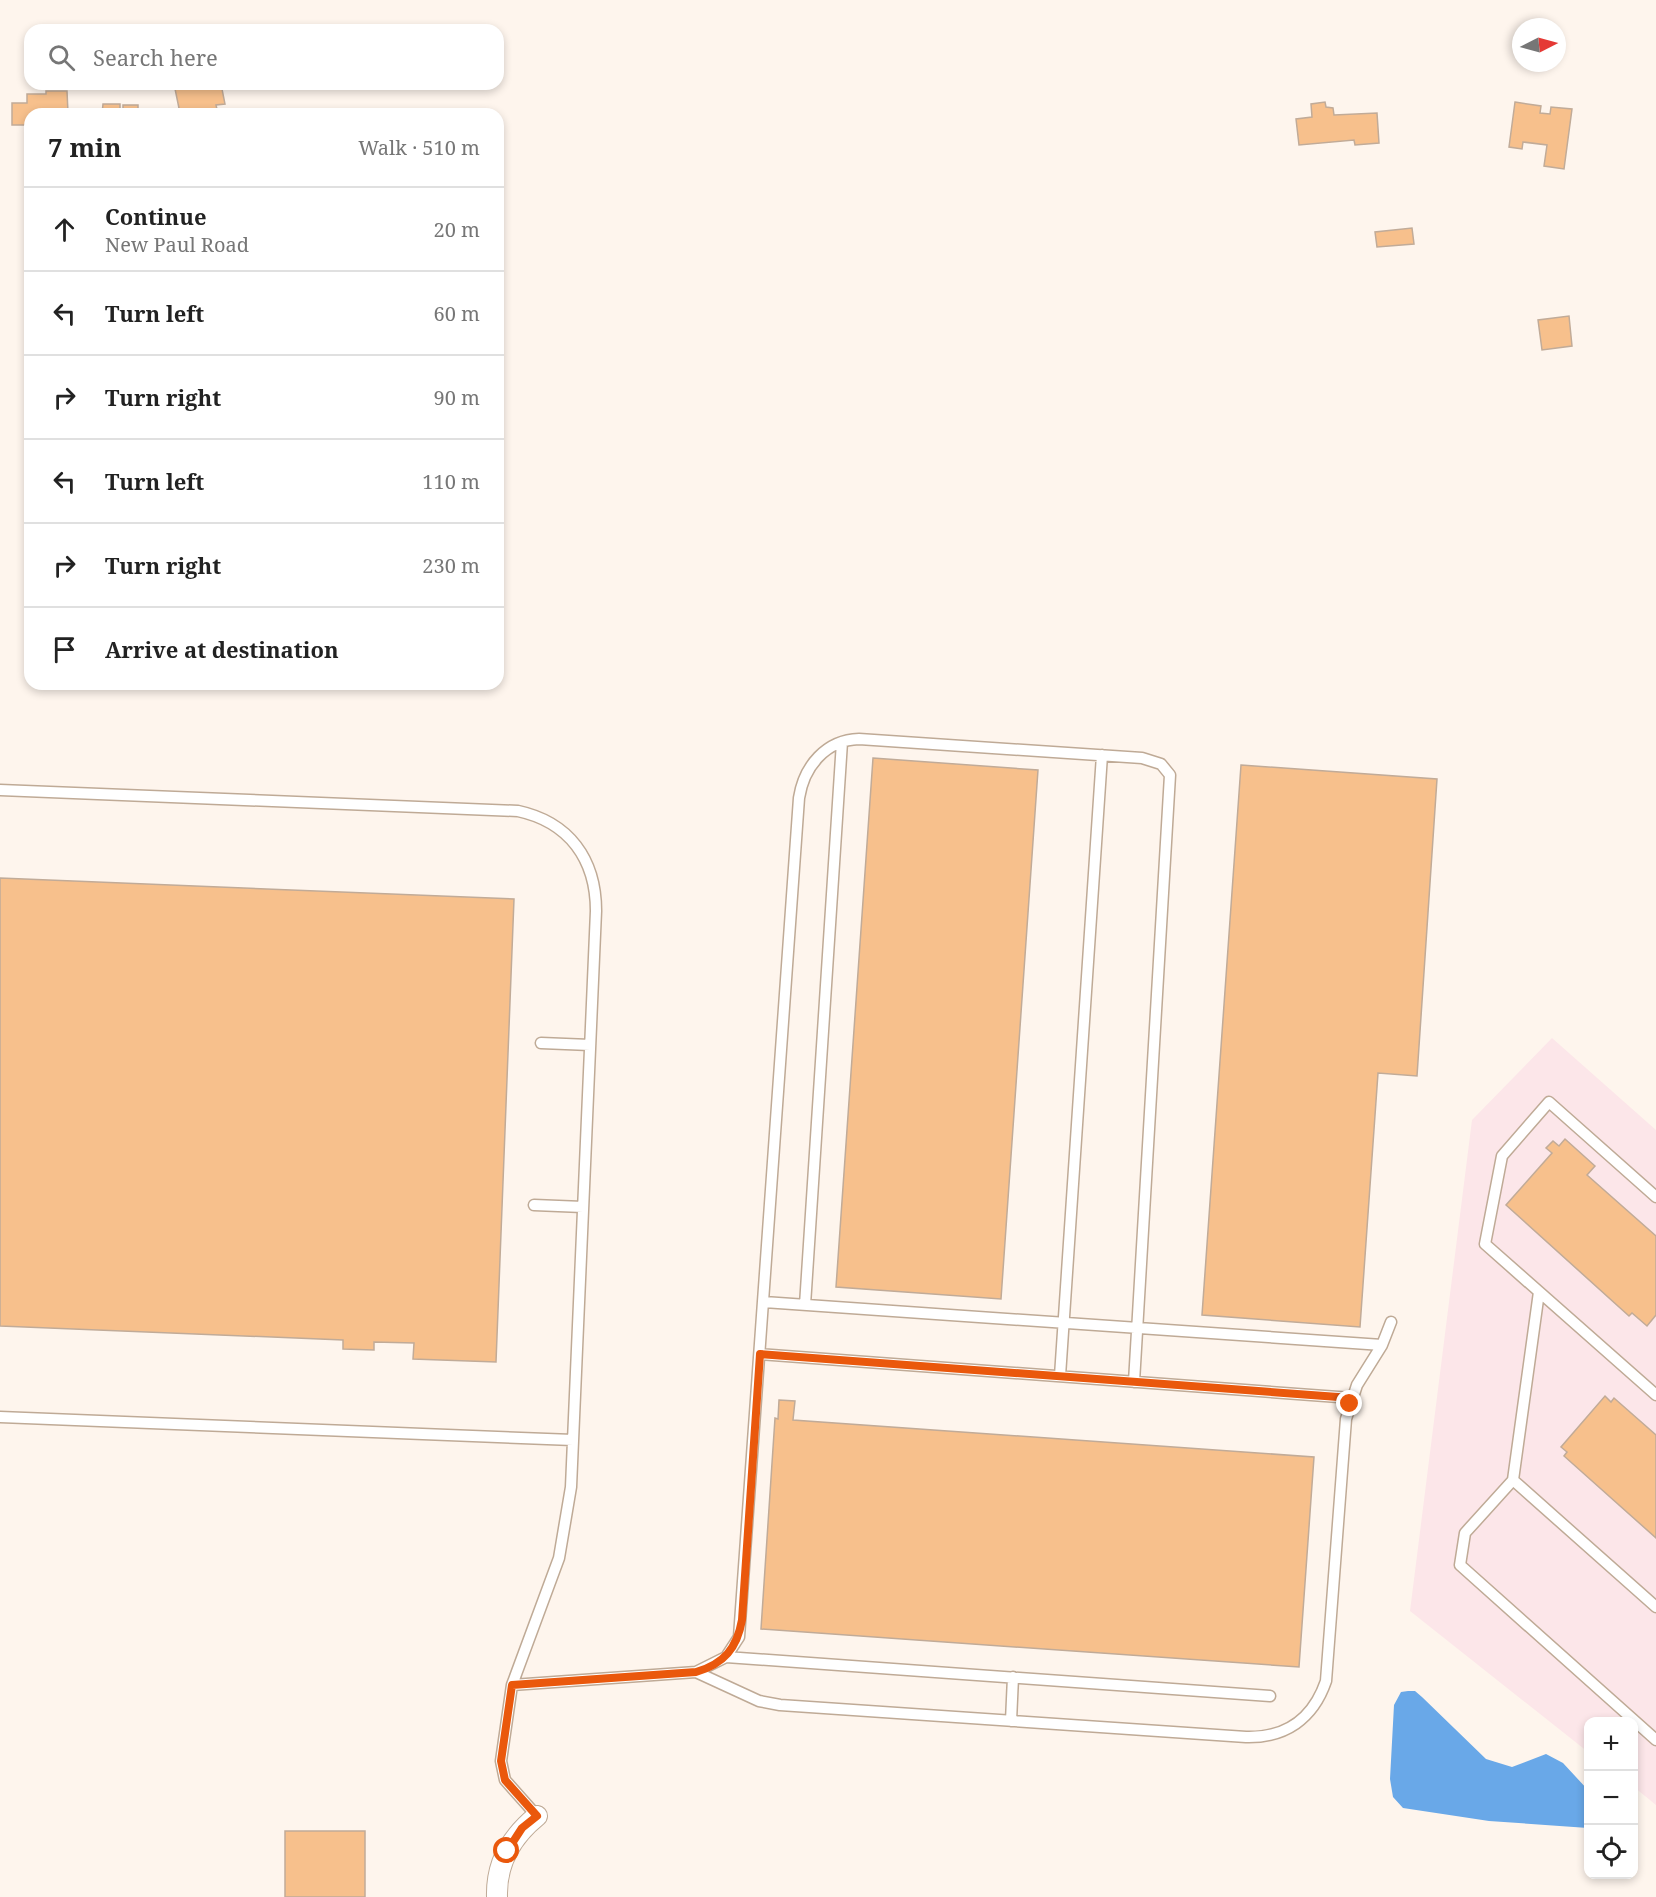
<!DOCTYPE html>
<html lang="en">
<head>
<meta charset="utf-8">
<style>
	body { margin:0; font-family:"Noto Serif",serif; background:#f6f6f6; color:#222 }
	.controls { position:absolute; right:18px; bottom:18px; display:grid; overflow:hidden; border-radius:12px; box-shadow:0 3px 9px #0003 }
	.controls button { width:54px; height:54px; display:grid; place-items:center; padding:0; border:0; border-bottom:2px solid #e0e0e0; background:#fff; color:#222; font:30px sans-serif }
	.compass { position:absolute; left:1512px; top:18px; width:54px; height:54px; border-radius:50%; background:#fff; box-shadow:0 3px 9px #0003; rotate:84deg }
	.stop { position:absolute; width:18px; height:18px; margin:-14px; border:4px solid #ea580c; border-radius:50%; background:#fff }
	.stop.end { background:#ea580c; border-color:#fff; box-shadow:0 2px 6px #0008 }
	.list { margin:0; padding:0; list-style:none }
	h2 { display:flex; justify-content:space-between; align-items:center; height:78px; margin:0; padding:0 24px; font-size:26px }
	h2 small { font-size:20px; font-weight:400; color:#767676 }
	.list li { display:grid; grid-template-columns:39px 1fr auto; gap:18px; align-items:center; box-sizing:border-box; height:84px; padding:0 24px; border-top:2px solid #e0e0e0 }
	.list b { display:block; font-size:22px; white-space:nowrap }
	.list p { margin:0; font-size:20px; white-space:nowrap; color:#767676 }
	.list em { font-size:20px; font-style:normal; color:#767676 }
	.icon { flex:none; width:33px; height:33px; fill:none; stroke:currentColor; stroke-width:2; stroke-linecap:round; stroke-linejoin:round }
	.map { position:relative; flex:none; width:1656px; height:1897px; overflow:hidden }
	.search { position:absolute; background:#fff; box-shadow:0 3px 9px #0003; left:24px; top:24px; width:480px; height:66px; display:flex; align-items:center; gap:15px; box-sizing:border-box; padding:0 21px; border-radius:18px; color:#767676; font-size:22px }
	.panel { position:absolute; background:#fff; box-shadow:0 3px 9px #0003; left:24px; top:108px; width:480px; height:582px; border-radius:18px }
	.map>svg:first-child { display:block }
	.commercial { fill:#fce6e9 }
	.water { fill:#69a8e8 }
	.building { fill:#f7c08c; stroke:#c1ab98; stroke-width:1.5 }
	.lines { fill:none; stroke-linecap:round; stroke-linejoin:round }
	.service-casing { stroke:#bfaa96; stroke-width:13 }
	.minor-casing { stroke:#bfaa96; stroke-width:22 }
	.service { stroke:#fff; stroke-width:10 }
	.minor { stroke:#fff; stroke-width:20 }
	.route { stroke:#ea580c; stroke-width:8 }
</style>
</head>
<body>
<div class="map">
<svg width="1656" height="1897" viewBox="0 0 1656 1897">
	<rect width="100%" height="100%" fill="#fef5ed"/>
	<path class="commercial" d="M1552,1038l104,92v675l-22,-18v-65h-46v30l-178,-141 62,-491z"/>
	<path class="water" d="M1408,1691h7l7,6 64,62 26,8 34,-13 17,9 25,27v38l-99,-7 -86,-13 -10,-11 -3,-18 4,-74 7,-13z"/>
	<path class="building" d="M174,84h47l4,20 -9,1 2,9h-17l-1,-5 -20,4z
		M46,91h21l1,22 -38,1v11h-18v-22h15v-9h19z
		M1325,102l1,5 7,1 1,7 43,-2 2,30 -24,2 -1,-5 -55,5 -3,-26 16,-2 -1,-13z
		M1515,102l26,4 -1,7 10,1 1,-7 21,2 -8,60 -20,-3 3,-21 -24,-3 -1,7 -13,-2z
		M103,104h17v10h-18z
		M123,105h15v9h-15z
		M1412,228l2,16 -37,3 -2,-15z
		M1569,316l3,30 -30,4 -4,-30z
		M873,758l165,12 -37,529 -165,-12z
		M1241,765l196,14 -20,297 -39,-3 -18,254 -158,-12z
		M0,878l514,21 -18,463 -83,-3 1,-16 -40,-1v8l-31,-1v-9l-343,-14z
		M1565,1139l30,27 -8,9 69,61v79l-9,11 -15,-13 -3,3 -123,-111 46,-52 -6,-5 7,-7 6,5z
		M1605,1396l6,6 3,-4 42,37v103l-92,-82 3,-4 -6,-5z
		M779,1400l16,1 -2,19 521,37 -15,210 -538,-38 14,-211 3,1z
		M285,1831h80v66h-80z"/>
	<g class="lines">
		<g class="service-casing">
			<path id="service" d="M0,790l518,21c51,11 78,48 78,100l-25,576 -12,71 -47,127
				M541,1043l49,2
				M1656,1197l-107,-95 -47,54 -17,88 171,151
				M534,1205l49,2
				M1539,1292l-26,188 143,127
				M764,1302l618,43
				M805,1305l37,-563
				M760,1354l592,44
				M1060,1376l42,-621
				M0,1417l573,23
				M1513,1480l-48,53 -5,32 196,175
				M726,1657l544,39
				M696,1672l63,29 21,4 466,32c39,1 67,-18 80,-56l20,-262 11,-34 25,-40 9,-23
				M1011,1721l2,-44
				M537,1816l-32,-36 -4,-19 11,-76 184,-13 30,-15 13,-20 60,-839c5,-32 27,-58 60,-59l283,19 19,6 9,11 -36,607"/>
		</g>
		<g class="minor-casing">
			<path id="minor" d="M497,1897c-1,-33 14,-60 40,-81"/>
		</g>
		<use href="#service" class="service"/>
		<use href="#minor" class="minor"/>
	</g>
	<g class="lines">
		<path class="route" d="M507,1851l15,-23 15,-12 -32,-36 -4,-19 11,-76 184,-13c28,-8 41,-24 46,-52l18,-266 592,44 -2,6"/>
	</g>
</svg>
<div class="controls">
<button>+</button>
<button>−</button>
<button><svg class="icon" aria-label="locate" viewBox="0 0 24 24"><circle cx="12" cy="12" r="6"/><path d="M12 2v4M12 18v4M2 12h4M18 12h4"/></svg></button>
</div>
<svg class="compass" viewBox="-18 -18 36 36"><path d="M0-13l5 13h-10z" fill="#e53935"/><path d="M0 13l5-13h-10z" fill="#767676"/></svg>
<div class="stop" style="left:507px;top:1851px"></div>
<div class="stop end" style="left:1350px;top:1404px"></div>
<div class="search"><svg class="icon" aria-label="search" viewBox="0 0 24 24"><circle cx="10" cy="10" r="6"/><path d="M15 15l6 6"/></svg>Search here</div>
<section class="panel">
<h2>7 min<small>Walk · 510 m</small></h2>
<ul class="list">
<li><svg class="icon" aria-label="ahead" viewBox="0 0 24 24"><path d="M12 20V5M6 11l6-6 6 6"/></svg><div><b>Continue</b><p>New Paul Road</p></div><em>20 m</em></li>
<li><svg class="icon" aria-label="left" viewBox="0 0 24 24"><path d="M17 20v-9H6M10 6l-5 5 5 5"/></svg><div><b>Turn left</b></div><em>60 m</em></li>
<li><svg class="icon" aria-label="right" viewBox="0 0 24 24"><path d="M7 20v-9h11M14 6l5 5-5 5"/></svg><div><b>Turn right</b></div><em>90 m</em></li>
<li><svg class="icon" aria-label="left" viewBox="0 0 24 24"><path d="M17 20v-9H6M10 6l-5 5 5 5"/></svg><div><b>Turn left</b></div><em>110 m</em></li>
<li><svg class="icon" aria-label="right" viewBox="0 0 24 24"><path d="M7 20v-9h11M14 6l5 5-5 5"/></svg><div><b>Turn right</b></div><em>230 m</em></li>
<li><svg class="icon" aria-label="arrive" viewBox="0 0 24 24"><path d="M6 21V4h12l-3 4 3 4H6"/></svg><div><b>Arrive at destination</b></div></li>
</ul>
</section>
</div>
</body>
</html>
